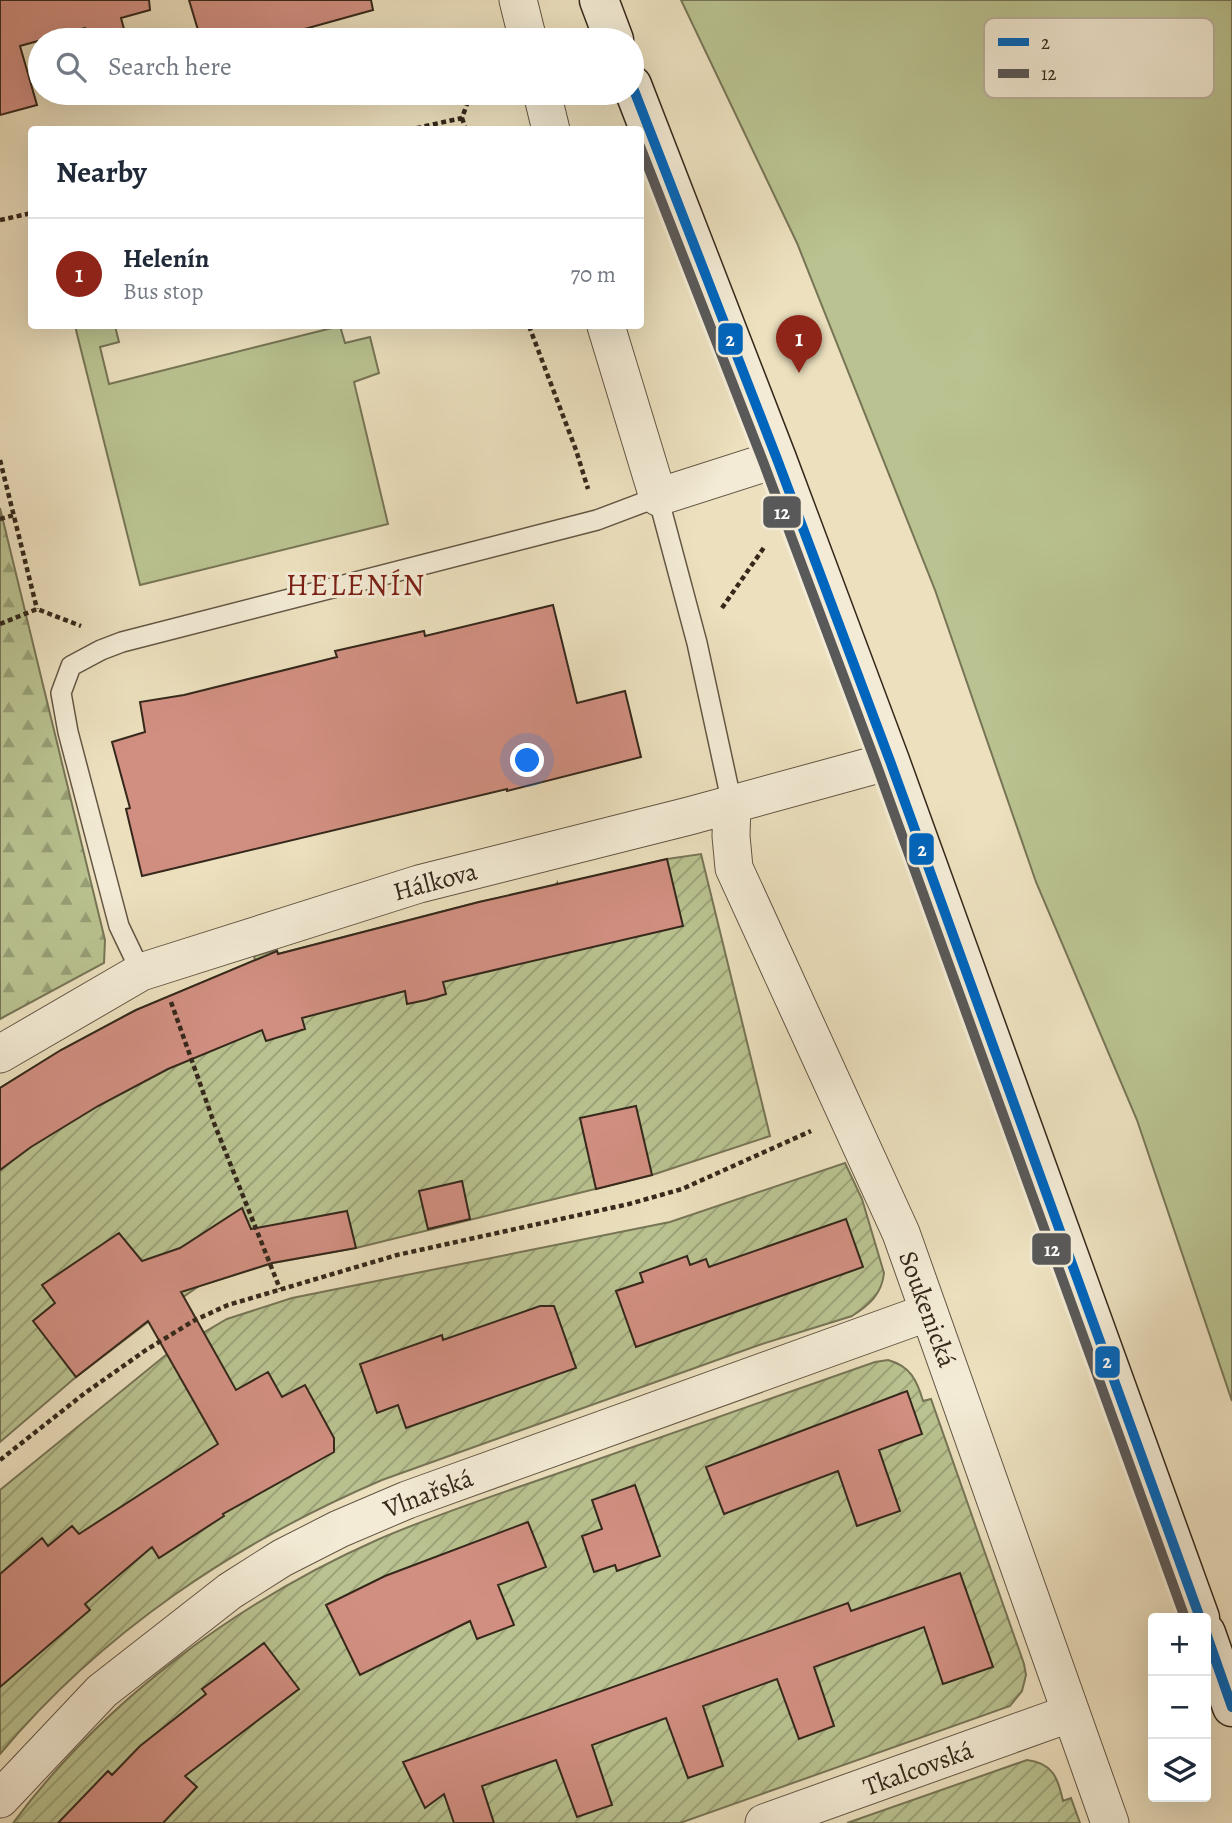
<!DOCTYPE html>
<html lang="en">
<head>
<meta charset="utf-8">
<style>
	body { margin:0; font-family:Alegreya,serif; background:#f6f6f7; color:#1f2937 }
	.controls { position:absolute; right:21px; bottom:21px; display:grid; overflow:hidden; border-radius:7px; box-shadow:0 7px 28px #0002 }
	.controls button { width:63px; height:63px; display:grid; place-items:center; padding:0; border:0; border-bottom:2px solid #e0e1e3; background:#fff; color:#1f2937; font:35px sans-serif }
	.you { position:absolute; left:528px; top:761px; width:24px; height:24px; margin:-18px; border:5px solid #fff; border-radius:50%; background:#1a73e8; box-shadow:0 0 0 10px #1a73e833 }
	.badge { display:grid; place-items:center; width:46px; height:46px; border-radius:50%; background:#8f2418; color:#fff; font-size:23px; font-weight:700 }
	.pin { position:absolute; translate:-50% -58px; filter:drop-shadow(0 2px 4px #0008) }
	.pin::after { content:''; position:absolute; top:37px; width:24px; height:21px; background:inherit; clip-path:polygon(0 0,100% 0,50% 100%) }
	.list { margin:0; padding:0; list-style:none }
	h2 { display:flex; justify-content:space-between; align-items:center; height:91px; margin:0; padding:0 28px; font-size:30px }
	h2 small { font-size:23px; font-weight:400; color:#747a83 }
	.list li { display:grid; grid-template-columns:46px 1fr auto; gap:21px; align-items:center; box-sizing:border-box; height:112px; padding:0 28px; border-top:2px solid #e0e1e3 }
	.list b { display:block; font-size:26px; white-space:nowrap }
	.list p { margin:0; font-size:23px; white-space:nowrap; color:#747a83 }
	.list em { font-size:23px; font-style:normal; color:#747a83 }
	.icon { flex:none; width:38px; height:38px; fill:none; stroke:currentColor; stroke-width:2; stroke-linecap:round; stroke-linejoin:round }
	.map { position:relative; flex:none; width:1232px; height:1823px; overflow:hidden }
	.search { position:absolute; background:#fff; box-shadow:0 7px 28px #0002; left:28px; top:28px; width:616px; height:77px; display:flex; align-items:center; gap:18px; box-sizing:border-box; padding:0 24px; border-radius:38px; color:#747a83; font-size:26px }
	.panel { position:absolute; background:#fff; box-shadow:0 7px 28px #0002; left:28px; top:126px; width:616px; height:203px; border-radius:7px }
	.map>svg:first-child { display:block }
	.green { fill:#b9c290; stroke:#777556; stroke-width:2 }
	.forest { fill:url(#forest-firs); stroke:#777556; stroke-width:2 }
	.garden { fill:url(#garden-furrows); stroke:#777556; stroke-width:2 }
	.building { fill:#d18f81; stroke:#35281b; stroke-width:2 }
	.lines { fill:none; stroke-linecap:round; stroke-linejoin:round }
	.lane-casing { stroke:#635644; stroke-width:22 }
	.street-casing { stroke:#635644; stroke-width:39 }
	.secondary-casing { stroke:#35281b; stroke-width:41 }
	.path { stroke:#35281b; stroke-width:4.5; stroke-dasharray:5 3.5; stroke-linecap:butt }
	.lane { stroke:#f3ebd5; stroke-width:19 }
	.street { stroke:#f3ebd5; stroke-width:37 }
	.secondary { stroke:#f3ebd5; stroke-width:38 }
	.bus-1-casing { stroke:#f3ebd5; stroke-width:16 }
	.bus-2-casing { stroke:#f3ebd5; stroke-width:16 }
	.bus-1 { stroke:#0065bd; stroke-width:10 }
	.bus-2 { stroke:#595959; stroke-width:10 }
	.labels { text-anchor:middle; stroke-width:6; stroke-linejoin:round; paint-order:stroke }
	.street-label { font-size:26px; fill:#35281b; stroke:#f3ebd5 }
	.quarter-label { font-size:30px; letter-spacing:2px; fill:#7a1f14; stroke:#f3ebd5 }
	.key { fill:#f3ebd5; stroke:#bab09d; stroke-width:2 }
	.key-label { font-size:19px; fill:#35281b }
	.line-badge { stroke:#f3ebd5; stroke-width:2.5 }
	.badge-label { font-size:19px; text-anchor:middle; font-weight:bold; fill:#fff }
</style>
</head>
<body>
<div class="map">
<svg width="1232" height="1823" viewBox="0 0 1232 1823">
	<defs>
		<pattern id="forest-firs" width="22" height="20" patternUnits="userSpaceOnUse" patternTransform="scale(1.75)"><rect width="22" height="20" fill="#b9c290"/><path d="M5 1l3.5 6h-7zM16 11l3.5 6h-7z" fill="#979e75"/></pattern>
		<pattern id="garden-furrows" width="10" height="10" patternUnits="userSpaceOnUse" patternTransform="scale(1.75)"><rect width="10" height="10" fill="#b9c290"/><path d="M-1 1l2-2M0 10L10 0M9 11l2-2" fill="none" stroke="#979e75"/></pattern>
	</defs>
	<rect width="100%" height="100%" fill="#ece0be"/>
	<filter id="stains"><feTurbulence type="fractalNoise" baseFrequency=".00286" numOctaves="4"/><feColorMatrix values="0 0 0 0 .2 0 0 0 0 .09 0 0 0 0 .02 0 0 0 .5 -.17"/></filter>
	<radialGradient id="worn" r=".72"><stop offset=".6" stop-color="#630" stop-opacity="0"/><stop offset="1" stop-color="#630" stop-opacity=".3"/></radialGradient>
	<path class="green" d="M681,0h551v1401l-95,-281 -101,-238 -101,-292 -138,-347z
		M75,326h40l4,16 -19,5 9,37 231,-58 5,17 25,-6 9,36 -25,9 34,142 -248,61z"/>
	<path class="forest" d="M0,508l105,432 -1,23 -104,56z"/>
	<path class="garden" d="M701,854l69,282 -118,39 -296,73 -83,15 -74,23 -47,33 -76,58 -76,65v-354l61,-38 71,-38 123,-52 -1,-4 23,-6 1,4 201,-52 76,-16 2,-3v2l110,-26z
		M845,1163l17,36 22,74c-2,21 -15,32 -32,43l-93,29 -377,135c-145,62 -280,152 -382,274v-264l167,-136 60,-35 65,-21 378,-76z
		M888,1360c22,6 29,20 35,41l8,-2 93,265 2,11 -4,16 -12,15 -330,117h-667c92,-123 224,-221 364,-283 64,-28 132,-49 199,-73 99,-35 199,-70 299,-105z
		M1027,1760c26,3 31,18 36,41l8,-3 9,25h-233z"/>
	<path class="building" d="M0,0h149l1,10 -29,8 6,22h-39l-3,-12 -65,18 17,59 -37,10z
		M189,0h182l2,10 -108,30h-64z
		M553,605l24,98 48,-12 16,66 -134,34v-2l-365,87 -16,-67 4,-1 -18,-66 33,-10 -5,-30 44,-7 153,-38 -2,-6 89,-20 1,5z
		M667,859l16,67 -240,56 3,12 -20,6 -19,4 -2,-13 -103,27 3,11 -39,12 -4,-11 -94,39 -70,37 -67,41 -31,23v-82l61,-38 75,-40 141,-59 1,3 201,-52z
		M636,1106l16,69 -56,14 -16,-71z
		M462,1181l8,38 -42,10 -9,-38z
		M242,1208l9,21 96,-18 9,37 -84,15 -91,29 55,98 32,-18 14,25 23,-12 29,53v14l-111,62 1,2 -65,42 -7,-11 -67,57 5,6 -90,77v-113l42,-36 6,8 24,-20 7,8 139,-90 -70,-123 -72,56 -43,-56 22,-18 -13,-18 77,-52 23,28 38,-13z
		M846,1219l17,48 -227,80 -20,-56 27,-9 -3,-9 47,-17 3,9 16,-6 3,8z
		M540,1306h14l22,62 -170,60 -8,-23 -21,8 -17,-49 82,-29 1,5z
		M907,1391l15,43 -43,16 21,61 -43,15 -19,-55 -114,43 -18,-47z
		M635,1485l25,71 -43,15 -2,-6 -21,7 -12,-36 20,-7 -10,-29z
		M528,1522l18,45 -48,18 16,40 -37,14 -7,-18 -110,54 -34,-70 59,-29z
		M960,1573l33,94 -50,17 -19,-57 -110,40 20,59 -35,13 -22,-60 -74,27 20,60 -35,12 -22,-60 -74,27 20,60 -35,12 -21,-57 -74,26 12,37h-40l-10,-29 -19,14 -22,-46 445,-159 3,8z
		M264,1643l35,46 -114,87 12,11 -34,36h-105l50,-52 4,4 28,-29 66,-52 -4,-5z"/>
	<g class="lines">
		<g class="lane-casing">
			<path id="lane" d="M141,972l-22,-46 -51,-194 -7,-39 10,-27 30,-16 21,-8 475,-122 61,-23 39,146 35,161"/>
		</g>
		<g class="street-casing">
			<path id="street" d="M518,0l10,40
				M542,93l9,37
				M606,326l52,171 119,-38
				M732,804l-1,32 3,32 167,365 209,590
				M0,1054l141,-82 278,-88 270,-68 201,-55
				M0,1799l102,-108 128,-100 52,-33 57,-29 68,-29 522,-188
				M764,1823l307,-110"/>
		</g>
		<g class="secondary-casing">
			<path id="secondary" d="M599,0l15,40
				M632,85l145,374 113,302 310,857
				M1206,1633l26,74"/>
		</g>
		<path class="path" d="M462,118l4,12
			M408,130l54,-12 9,-25
			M0,220l32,-7
			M529,326l47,124 12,39
			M0,460l37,149
			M0,519l14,-4
			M722,608l43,-62
			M0,624l37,-15 44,17
			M171,1002l43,121 66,166
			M0,1460l85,-67 61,-43 49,-30 33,-15 169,-50 232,-51 53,-15 129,-58"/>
		<use href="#lane" class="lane"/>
		<use href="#street" class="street"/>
		<use href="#secondary" class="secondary"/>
		<g class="bus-1-casing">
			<path id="bus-1" d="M632,85l145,374 113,302 310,857
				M1206,1633l26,74"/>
		</g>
		<g class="bus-2-casing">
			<path id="bus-2" d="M640,146l124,318 113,302 308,852"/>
		</g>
		<use href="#bus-1" class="bus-1"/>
		<use href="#bus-2" class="bus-2"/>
	</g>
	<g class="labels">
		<g class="street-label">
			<text transform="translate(435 881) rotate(-15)" y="9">Hálkova</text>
			<text transform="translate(928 1309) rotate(70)" y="9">Soukenická</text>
			<text transform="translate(428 1493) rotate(-21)" y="9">Vlnařská</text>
			<text transform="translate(918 1768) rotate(-20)" y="9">Tkalcovská</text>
		</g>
		<g class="quarter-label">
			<text x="356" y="595">HELENÍN</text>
		</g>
	</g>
	<rect x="984" y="18" width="230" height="80" rx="10" class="key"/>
	<rect x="998" y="38" width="31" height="8" fill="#0065bd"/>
	<rect x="998" y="69" width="31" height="9" fill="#595959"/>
	<g class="key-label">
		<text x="1041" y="49">2</text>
		<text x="1041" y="80">12</text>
	</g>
	<g class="line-badge">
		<rect x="717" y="322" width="27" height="34" rx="7" fill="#0065bd"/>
		<rect x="762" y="495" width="40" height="34" rx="7" fill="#595959"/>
		<rect x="908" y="832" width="27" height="34" rx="7" fill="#0065bd"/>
		<rect x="1031" y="1232" width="41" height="34" rx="7" fill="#595959"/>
		<rect x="1094" y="1345" width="27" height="34" rx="7" fill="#0065bd"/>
	</g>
	<g class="badge-label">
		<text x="730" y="346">2</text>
		<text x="782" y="519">12</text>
		<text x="922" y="856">2</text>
		<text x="1052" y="1256">12</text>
		<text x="1107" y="1368">2</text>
	</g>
	<rect width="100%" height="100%" filter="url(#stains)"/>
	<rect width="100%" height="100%" fill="url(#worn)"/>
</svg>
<div class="controls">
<button>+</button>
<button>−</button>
<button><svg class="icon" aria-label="layers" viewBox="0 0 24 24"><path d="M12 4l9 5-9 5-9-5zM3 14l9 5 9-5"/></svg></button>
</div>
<div class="you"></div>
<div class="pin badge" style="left:799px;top:373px">1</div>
<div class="search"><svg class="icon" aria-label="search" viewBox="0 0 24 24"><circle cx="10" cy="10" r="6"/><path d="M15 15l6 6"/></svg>Search here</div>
<section class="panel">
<h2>Nearby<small></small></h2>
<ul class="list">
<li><span class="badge">1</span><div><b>Helenín</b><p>Bus stop</p></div><em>70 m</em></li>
</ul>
</section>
</div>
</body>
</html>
